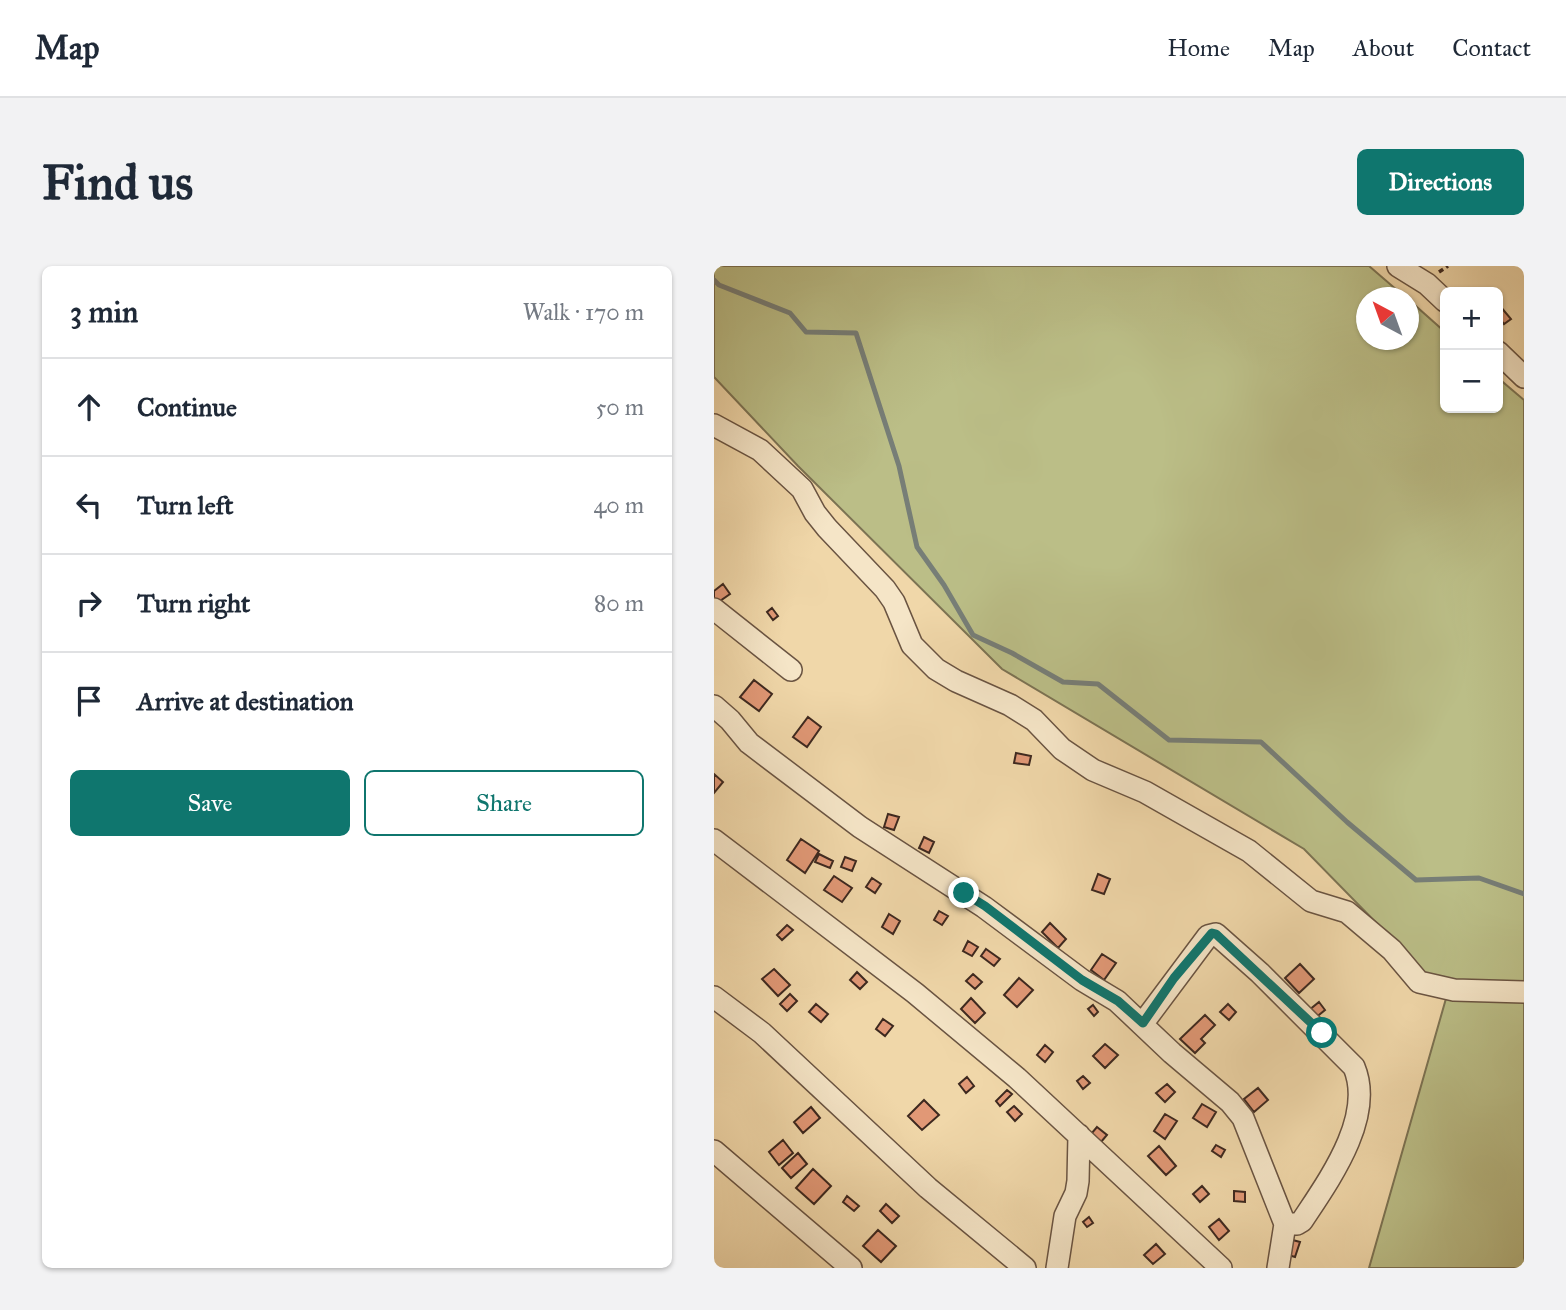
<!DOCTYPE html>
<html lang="en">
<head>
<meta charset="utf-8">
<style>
	body { margin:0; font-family:"IM FELL Great Primer",serif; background:#f2f2f3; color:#1f2937 }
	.controls { position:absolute; right:21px; top:21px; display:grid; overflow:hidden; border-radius:10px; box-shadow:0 2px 5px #0004 }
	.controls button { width:63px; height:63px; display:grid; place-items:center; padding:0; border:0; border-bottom:2px solid #e0e1e3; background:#fff; color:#1f2937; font:35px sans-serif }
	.compass { position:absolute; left:642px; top:21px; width:63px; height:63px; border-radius:50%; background:#fff; box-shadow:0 2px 5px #0004; rotate:319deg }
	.stop { position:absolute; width:21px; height:21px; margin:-16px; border:5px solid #0f766e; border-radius:50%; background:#fff }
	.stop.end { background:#0f766e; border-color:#fff; box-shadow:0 2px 7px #0008 }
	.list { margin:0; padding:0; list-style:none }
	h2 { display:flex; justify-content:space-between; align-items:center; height:91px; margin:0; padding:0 28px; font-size:30px }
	h2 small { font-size:23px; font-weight:400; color:#747a83 }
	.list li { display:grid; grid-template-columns:46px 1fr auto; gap:21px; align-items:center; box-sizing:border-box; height:98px; padding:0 28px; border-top:2px solid #e0e1e3 }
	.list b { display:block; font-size:26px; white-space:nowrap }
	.list em { font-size:23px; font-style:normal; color:#747a83 }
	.actions { display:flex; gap:14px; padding:21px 28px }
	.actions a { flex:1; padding:16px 0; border:2px solid #0f766e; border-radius:10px; text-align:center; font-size:24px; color:#0f766e }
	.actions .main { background:#0f766e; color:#fff }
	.icon { flex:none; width:38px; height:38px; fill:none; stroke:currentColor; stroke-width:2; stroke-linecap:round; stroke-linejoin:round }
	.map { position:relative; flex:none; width:810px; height:1002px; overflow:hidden; border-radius:10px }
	header { display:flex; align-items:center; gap:42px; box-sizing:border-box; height:98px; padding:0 35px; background:#fff; border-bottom:2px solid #e0e1e3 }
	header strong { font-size:33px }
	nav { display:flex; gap:38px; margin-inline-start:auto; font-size:24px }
	.intro { display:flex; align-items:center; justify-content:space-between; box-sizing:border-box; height:168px; padding:0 42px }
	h1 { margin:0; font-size:49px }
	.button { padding:18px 32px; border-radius:10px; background:#0f766e; color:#fff; font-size:24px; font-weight:700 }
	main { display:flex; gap:42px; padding:0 42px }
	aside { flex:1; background:#fff; border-radius:10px; box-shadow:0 2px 5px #0004 }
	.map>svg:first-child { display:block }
	.green { fill:#bbbe87; stroke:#7c7353; stroke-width:2 }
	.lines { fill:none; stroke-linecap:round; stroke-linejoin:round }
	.stream { stroke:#777e77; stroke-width:5 }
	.building { fill:#e19876; stroke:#3d281f; stroke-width:2 }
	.street-casing { stroke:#6a5442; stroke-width:24 }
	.path { stroke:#3d281f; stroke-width:3.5; stroke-dasharray:5 3.5; stroke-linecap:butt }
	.street { stroke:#f5e5c7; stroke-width:21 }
	.route { stroke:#0f766e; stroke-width:9 }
</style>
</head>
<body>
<header>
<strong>Map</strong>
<nav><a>Home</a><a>Map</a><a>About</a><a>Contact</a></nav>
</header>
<div class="intro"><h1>Find us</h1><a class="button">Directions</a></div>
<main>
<aside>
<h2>3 min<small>Walk · 170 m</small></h2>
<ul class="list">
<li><svg class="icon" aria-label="ahead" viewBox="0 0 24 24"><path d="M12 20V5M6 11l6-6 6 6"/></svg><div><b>Continue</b></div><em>50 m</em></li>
<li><svg class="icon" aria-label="left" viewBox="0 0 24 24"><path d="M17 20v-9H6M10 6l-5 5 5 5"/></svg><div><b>Turn left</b></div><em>40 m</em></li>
<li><svg class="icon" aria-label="right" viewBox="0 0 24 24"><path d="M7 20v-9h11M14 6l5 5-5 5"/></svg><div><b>Turn right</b></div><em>80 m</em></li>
<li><svg class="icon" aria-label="arrive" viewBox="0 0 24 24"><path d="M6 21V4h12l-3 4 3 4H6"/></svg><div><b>Arrive at destination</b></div></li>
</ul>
<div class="actions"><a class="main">Save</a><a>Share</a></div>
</aside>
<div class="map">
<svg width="810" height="1002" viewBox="0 0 810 1002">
	<rect width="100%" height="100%" fill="#f0d7a9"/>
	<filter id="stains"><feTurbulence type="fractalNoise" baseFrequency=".00286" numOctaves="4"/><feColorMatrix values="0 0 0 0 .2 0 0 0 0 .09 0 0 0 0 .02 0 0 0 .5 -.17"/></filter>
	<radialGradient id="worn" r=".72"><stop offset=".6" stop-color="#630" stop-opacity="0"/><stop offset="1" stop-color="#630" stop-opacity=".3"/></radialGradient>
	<path class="green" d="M0,0h655l36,31 -39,1v42h42l1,-40 36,32v76h53v-30l26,22v868h-155l78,-273 -143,-146 -302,-180 -204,-203 -84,-89z"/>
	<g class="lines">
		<path class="stream" d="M0,14l5,5 71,28 16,19 50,1 43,133 18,81 27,38 29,50 39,18 51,29 35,2 71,56 92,2 86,80 69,58 63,-2 45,16"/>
	</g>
	<path class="building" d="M786,40l11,13 -7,5 -6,-8z
		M9,318l7,10 -13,9 -3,-5v-7z
		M58,342l6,8 -5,4 -6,-8z
		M40,414l18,14 -13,17 -19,-14z
		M94,451l13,10 -14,20 -14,-10z
		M302,487l15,3 -2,9 -15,-2z
		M0,508l9,8 -9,11z
		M174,548l11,3 -5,13 -10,-3z
		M210,571l10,5 -5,11 -10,-5z
		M87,573l18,12 -14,22 -18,-13z
		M105,588l14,7 -3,7 -15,-6z
		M131,591l11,4 -4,10 -11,-4z
		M384,608l12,5 -6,15 -12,-4z
		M120,610l18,12 -10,14 -18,-12z
		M158,612l9,6 -6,9 -9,-6z
		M225,645l9,5 -6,9 -8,-5z
		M175,648l11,7 -7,13 -11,-7z
		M336,657l16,16 -8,9 -16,-16z
		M73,659l6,5 -11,10 -5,-5z
		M254,675l10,6 -6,9 -9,-5z
		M272,683l14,10 -6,7 -13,-10z
		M388,688l14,9 -12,17 -13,-10z
		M586,698l14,15 -15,14 -14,-15z
		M60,703l16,16 -12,11 -16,-17z
		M143,706l10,10 -7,7 -10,-9z
		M259,708l9,8 -7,7 -9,-8z
		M305,712l14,12 -16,17 -13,-12z
		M76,728l7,7 -10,10 -7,-7z
		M257,732l14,15 -10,10 -14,-14z
		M605,736l6,8 -11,9 -6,-8z
		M102,738l12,10 -7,8 -12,-10z
		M514,738l8,8 -7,8 -9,-8z
		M379,739l5,7 -4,4 -6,-7z
		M491,749l10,10 -14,14 4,4 -10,10 -15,-14z
		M169,753l10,7 -8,10 -9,-7z
		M391,778l13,11 -13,13 -12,-12z
		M331,779l8,7 -8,10 -8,-7z
		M369,810l7,7 -7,6 -6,-8z
		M253,811l7,9 -8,7 -7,-9z
		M453,818l8,8 -10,10 -9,-9z
		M544,822l10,12 -14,12 -10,-13z
		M293,824l5,4 -12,12 -4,-5z
		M210,834l15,15 -17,15 -14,-14z
		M488,838l14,8 -9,15 -14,-9z
		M300,840l8,8 -7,7 -8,-9z
		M97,841l9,11 -17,15 -9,-11z
		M451,848l12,7 -12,18 -11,-8z
		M383,861l10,8 -6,7 -10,-8z
		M69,874l10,13 -14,12 -10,-13z
		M502,879l9,5 -4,7 -9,-6z
		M445,880l17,20 -10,9 -18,-19z
		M84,887l9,11 -16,14 -9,-10z
		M99,903l18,17 -17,18 -18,-16z
		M488,920l7,8 -9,8 -7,-8z
		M520,925l11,1v10l-11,-1z
		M133,930l12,10 -5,5 -11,-9z
		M172,938l13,12 -7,7 -12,-12z
		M375,951l4,6 -6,4 -4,-5z
		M505,953l10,12 -10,9 -10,-13z
		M164,964l18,16 -15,16 -18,-16z
		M575,973l11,3 -5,15 -10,-3z
		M442,978l9,10 -12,10 -9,-9z"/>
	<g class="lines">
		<g class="street-casing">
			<path id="street" d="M684,0l29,18 18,17
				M784,86l26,25
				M0,159l46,25 42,39 13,24 12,15 58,61 9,13 18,43 24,24 20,12 54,24 24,15 28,29 31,21 52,22 104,59 62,50 36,11 45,38 27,32 35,8 70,2
				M0,343l77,61
				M0,440l16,14 19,23 111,84 124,80 98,73 35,21 55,52 58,49 13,16 42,106 -7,44
				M0,574l201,153 102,85 204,190
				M0,731l48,36 166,155 97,80
				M429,757l65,-87 8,-2 44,39 94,94c21,50 -25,113 -52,154l-5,3h-12
				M0,885l137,117
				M343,1002l8,-52 11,-23 2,-12 1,-46"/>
		</g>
		<path class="path" d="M725,6l9,-6"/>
		<use href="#street" class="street"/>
	</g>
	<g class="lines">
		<path class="route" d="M250,627l21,13 97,74 36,21 25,22 31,-45 38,-45 4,1 106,99"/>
	</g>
	<rect width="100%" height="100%" filter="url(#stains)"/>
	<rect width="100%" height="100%" fill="url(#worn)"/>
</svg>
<div class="controls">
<button>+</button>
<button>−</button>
</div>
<svg class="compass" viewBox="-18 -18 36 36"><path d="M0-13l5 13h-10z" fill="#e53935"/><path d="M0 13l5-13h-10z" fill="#747a83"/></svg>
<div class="stop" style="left:608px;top:767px"></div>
<div class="stop end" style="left:250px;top:627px"></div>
</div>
</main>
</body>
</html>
